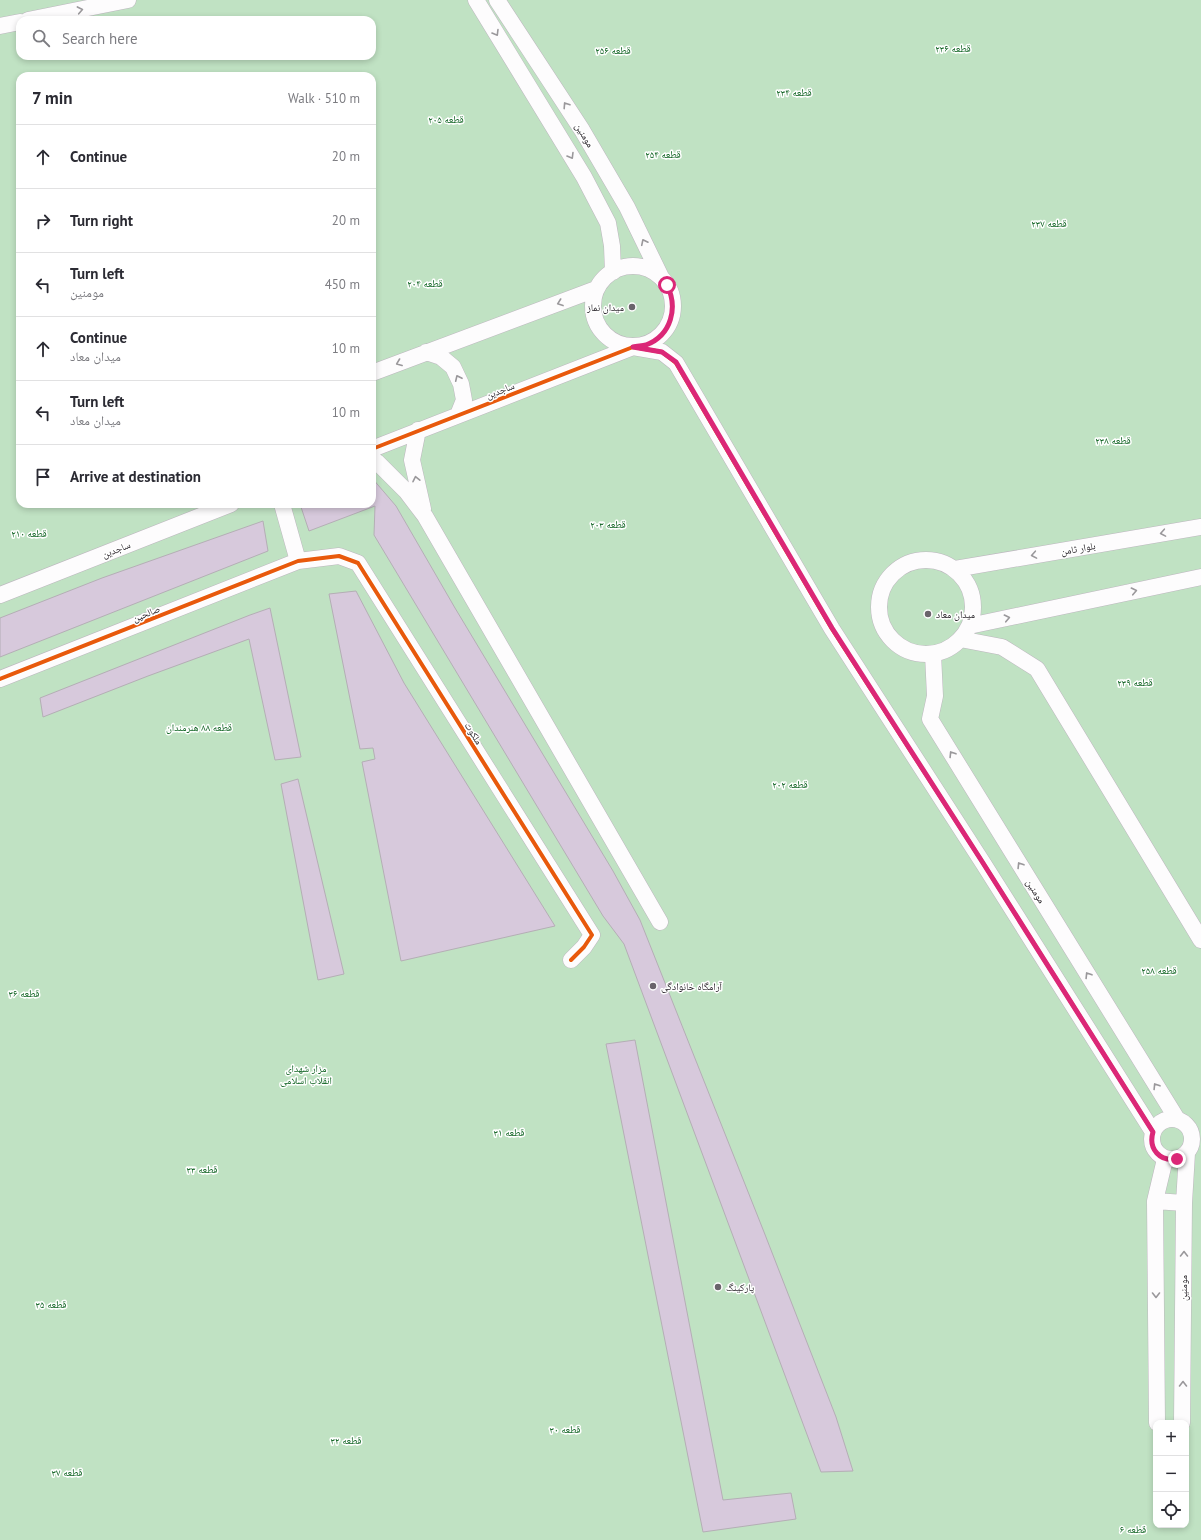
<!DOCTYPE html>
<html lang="en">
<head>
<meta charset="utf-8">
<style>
	body { margin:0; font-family:"PT Sans","Noto Naskh Arabic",sans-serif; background:#f2f2f3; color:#2b2b33 }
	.controls { position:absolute; right:12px; bottom:12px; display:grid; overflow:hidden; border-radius:8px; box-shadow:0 2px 6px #0003 }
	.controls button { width:36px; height:36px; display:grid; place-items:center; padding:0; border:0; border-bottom:1px solid #e1e1e2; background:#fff; color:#2b2b33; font:20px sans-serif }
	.stop { position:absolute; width:12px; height:12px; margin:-9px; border:3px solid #db2777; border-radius:50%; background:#fff }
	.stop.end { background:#db2777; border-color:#fff; box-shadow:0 1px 4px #0008 }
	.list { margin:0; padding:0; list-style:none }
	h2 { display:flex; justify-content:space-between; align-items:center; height:52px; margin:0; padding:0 16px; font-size:17px }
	h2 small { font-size:13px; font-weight:400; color:#7c7c81 }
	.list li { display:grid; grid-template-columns:26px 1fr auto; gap:12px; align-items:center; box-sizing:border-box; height:64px; padding:0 16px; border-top:1px solid #e1e1e2 }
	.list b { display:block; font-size:15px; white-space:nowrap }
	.list p { margin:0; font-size:13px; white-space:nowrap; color:#7c7c81 }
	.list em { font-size:13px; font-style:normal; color:#7c7c81 }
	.icon { flex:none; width:22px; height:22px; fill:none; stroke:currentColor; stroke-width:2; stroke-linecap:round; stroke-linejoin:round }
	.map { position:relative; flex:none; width:1201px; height:1540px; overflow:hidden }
	.search { position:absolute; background:#fff; box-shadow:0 2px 6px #0003; left:16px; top:16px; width:360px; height:44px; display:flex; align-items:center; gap:10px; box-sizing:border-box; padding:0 14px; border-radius:12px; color:#7c7c81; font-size:15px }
	.panel { position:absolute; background:#fff; box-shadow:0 2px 6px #0003; left:16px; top:72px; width:360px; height:436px; border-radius:12px }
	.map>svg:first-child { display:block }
	.green { fill:#c0e2c3; fill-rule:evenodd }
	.building { fill:#d7c9dc; stroke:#b4aeb5 }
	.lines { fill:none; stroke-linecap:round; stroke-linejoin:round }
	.minor-casing { stroke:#bcb6be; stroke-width:17 }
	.minor { stroke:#fdfcfd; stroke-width:16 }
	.cycleway-casing { stroke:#fff; stroke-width:6 }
	.cycleway { stroke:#e8590c; stroke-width:4 }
	.oneway { stroke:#9a989b }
	.route { stroke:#db2777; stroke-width:5 }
	.poi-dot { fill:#6a646b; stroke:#fff; stroke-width:1.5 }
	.labels { text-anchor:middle; stroke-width:3; stroke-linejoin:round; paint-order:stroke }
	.park-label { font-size:10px; fill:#0d6220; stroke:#fff }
	.street-label { font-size:10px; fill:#221d23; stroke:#fff }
	.poi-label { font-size:10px; fill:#221d23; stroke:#fff; text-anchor:start }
</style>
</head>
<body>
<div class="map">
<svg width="1201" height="1540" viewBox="0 0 1201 1540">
	<rect width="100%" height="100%" fill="#efe8f1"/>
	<path class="green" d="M0,0h1201v1540h-1201zM20,20h352v36h-352zM20,76h352v428h-352zM1156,1423h30v102h-30z"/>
	<path class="building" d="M372,478l24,28 59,102 158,263 27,49 124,312 72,185 17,54 -32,1 -197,-528 -21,-28 -229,-381 1,-29 -66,25 -9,-27h72z
		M263,521l5,30 -268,106v-39l102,-40z
		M356,591l48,92 151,243 -154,35 -39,-199 13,-3 -2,-11 -13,1 -31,-155z
		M270,608l31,149 -26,3 -26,-121 -101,37 -105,41 -3,-19 210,-83z
		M298,779l46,195 -26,6 -37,-196z
		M635,1040l88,460 68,-7 5,26 -93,13 -97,-488z"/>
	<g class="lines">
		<g class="minor-casing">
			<path id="minor" d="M476,0l108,177 24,46 4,23 1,26
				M497,0l85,130 45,77 34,70
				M28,20l100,-20
				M0,26l20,-4
				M593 306a40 40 0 1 1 80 0a40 40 0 1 1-80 0Z
				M426,352l15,5 12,10 8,17 3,16 -6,15
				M372,373l224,-84
				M418,430l-6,30 11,49
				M372,449l261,-102 29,5 14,11 156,266 151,234 170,269
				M372,462h5l29,29 19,25 235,406
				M282,504l16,57
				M879 607a47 47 0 1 1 94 0a47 47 0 1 1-94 0Z
				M955,569l246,-42
				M0,595l231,-91
				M969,626l232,-49
				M960,639l42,8 35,22 164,271
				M933,654l2,42 -5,23 247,400
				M0,679l298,-118 41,-5 19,7 234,372 -8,12 -13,13
				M1152 1139a20 20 0 1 1 40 0a20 20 0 1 1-40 0Z
				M1155,1201l29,2
				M1157,1423l-2,-222 10,-42
				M1182,1423l2,-220 3,-50"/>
		</g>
		<use href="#minor" class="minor"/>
		<g class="cycleway-casing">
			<path id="cycleway" d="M372,449l261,-102 29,5 14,11 156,266 151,234 170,269
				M0,679l298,-118 41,-5 19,7 234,372 -8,12 -13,13"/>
		</g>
		<use href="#cycleway" class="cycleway"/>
	</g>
	<defs><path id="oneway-chevron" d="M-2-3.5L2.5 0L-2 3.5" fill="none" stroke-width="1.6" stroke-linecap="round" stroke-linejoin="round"/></defs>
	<g class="oneway">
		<use href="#oneway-chevron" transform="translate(80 10) rotate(-11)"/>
		<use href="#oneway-chevron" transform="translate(496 33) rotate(59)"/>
		<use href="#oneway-chevron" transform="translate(566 105) rotate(-123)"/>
		<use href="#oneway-chevron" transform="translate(571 156) rotate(59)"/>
		<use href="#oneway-chevron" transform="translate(644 242) rotate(-116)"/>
		<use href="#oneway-chevron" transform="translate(560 303) rotate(160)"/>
		<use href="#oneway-chevron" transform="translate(399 363) rotate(159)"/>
		<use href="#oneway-chevron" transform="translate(458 378) rotate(-115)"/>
		<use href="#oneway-chevron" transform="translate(416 479) rotate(-102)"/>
		<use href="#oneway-chevron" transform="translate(1163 533) rotate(170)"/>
		<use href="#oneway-chevron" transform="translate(1034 555) rotate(170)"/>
		<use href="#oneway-chevron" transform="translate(1134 591) rotate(-12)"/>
		<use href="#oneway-chevron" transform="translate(1007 618) rotate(-12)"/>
		<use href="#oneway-chevron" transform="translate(952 754) rotate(-122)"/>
		<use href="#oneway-chevron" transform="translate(1020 865) rotate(-122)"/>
		<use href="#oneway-chevron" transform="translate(1088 975) rotate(-122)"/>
		<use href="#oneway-chevron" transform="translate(1156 1086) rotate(-122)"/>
		<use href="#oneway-chevron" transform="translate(1184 1254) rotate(-90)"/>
		<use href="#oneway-chevron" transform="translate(1156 1295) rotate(90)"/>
		<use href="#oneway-chevron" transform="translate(1183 1384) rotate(-90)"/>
	</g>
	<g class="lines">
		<path class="route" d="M667,285c11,22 5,50 -21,60 -4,1 -9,1 -13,2l29,5 14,10 156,266 151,235 170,269c-5,17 7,30 24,27"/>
	</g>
	<g class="poi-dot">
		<circle cx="632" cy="307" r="4"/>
		<circle cx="928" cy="614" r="4"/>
		<circle cx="653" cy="986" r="4"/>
		<circle cx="718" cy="1287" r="4"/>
	</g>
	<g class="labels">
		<g class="park-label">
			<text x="953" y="52">قطعه ۲۳۶</text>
			<text x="613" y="54">قطعه ۲۵۶</text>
			<text x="794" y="96">قطعه ۲۳۴</text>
			<text x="446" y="123">قطعه ۲۰۵</text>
			<text x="663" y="158">قطعه ۲۵۴</text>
			<text x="1049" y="227">قطعه ۲۳۷</text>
			<text x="425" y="287">قطعه ۲۰۴</text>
			<text x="1113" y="444">قطعه ۲۳۸</text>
			<text x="608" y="528">قطعه ۲۰۳</text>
			<text x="29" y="537">قطعه ۲۱۰</text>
			<text x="1135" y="686">قطعه ۲۳۹</text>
			<text x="199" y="731">قطعه ۸۸ هنرمندان</text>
			<text x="790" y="788">قطعه ۲۰۲</text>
			<text x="1159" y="974">قطعه ۲۵۸</text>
			<text x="24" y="997">قطعه ۳۶</text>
			<text x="306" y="1072">مزار شهدای<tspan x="306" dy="12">انقلاب اسلامی</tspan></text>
			<text x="509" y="1136">قطعه ۳۱</text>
			<text x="202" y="1173">قطعه ۳۳</text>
			<text x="51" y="1308">قطعه ۳۵</text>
			<text x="565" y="1433">قطعه ۳۰</text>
			<text x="346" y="1444">قطعه ۳۲</text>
			<text x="67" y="1476">قطعه ۳۷</text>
			<text x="1133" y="1533">قطعه ۶</text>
		</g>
		<g class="street-label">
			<text transform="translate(585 135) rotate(59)" y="4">مومنین</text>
			<text transform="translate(500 390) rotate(-21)" y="4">ساجدین</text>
			<text transform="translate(1078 548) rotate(-10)" y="4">بلوار ثامن</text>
			<text transform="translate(116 549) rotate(-21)" y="4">ساجدین</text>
			<text transform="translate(146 613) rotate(-22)" y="4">صالحین</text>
			<text transform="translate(474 733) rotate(58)" y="4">ملکوت</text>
			<text transform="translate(1036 891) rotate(58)" y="4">مومنین</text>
			<text transform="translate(1183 1288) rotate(-90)" y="4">مومنین</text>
		</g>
		<g class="poi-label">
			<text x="624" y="311" text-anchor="end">میدان نماز</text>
			<text x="936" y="618">میدان معاد</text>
			<text x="661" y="990">آرامگاه خانوادگی</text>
			<text x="726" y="1291">پارکینگ</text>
		</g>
	</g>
</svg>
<div class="controls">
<button>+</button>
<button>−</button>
<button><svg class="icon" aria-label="locate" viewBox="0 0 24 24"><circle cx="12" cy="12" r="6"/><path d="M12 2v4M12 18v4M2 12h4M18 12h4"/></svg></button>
</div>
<div class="stop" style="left:667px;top:285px"></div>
<div class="stop end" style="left:1177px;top:1159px"></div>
<div class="search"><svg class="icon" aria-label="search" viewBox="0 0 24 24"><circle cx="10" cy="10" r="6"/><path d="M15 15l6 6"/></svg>Search here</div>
<section class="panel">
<h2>7 min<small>Walk · 510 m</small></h2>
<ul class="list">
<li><svg class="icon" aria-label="ahead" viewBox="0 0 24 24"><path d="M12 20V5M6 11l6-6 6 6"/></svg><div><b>Continue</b></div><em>20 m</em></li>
<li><svg class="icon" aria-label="right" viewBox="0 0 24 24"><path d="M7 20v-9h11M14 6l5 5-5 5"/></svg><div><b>Turn right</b></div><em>20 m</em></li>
<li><svg class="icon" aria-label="left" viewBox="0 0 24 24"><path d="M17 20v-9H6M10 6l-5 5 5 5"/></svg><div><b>Turn left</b><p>مومنین</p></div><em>450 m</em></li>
<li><svg class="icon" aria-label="ahead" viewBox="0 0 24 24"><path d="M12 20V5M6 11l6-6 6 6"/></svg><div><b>Continue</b><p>میدان معاد</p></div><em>10 m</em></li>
<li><svg class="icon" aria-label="left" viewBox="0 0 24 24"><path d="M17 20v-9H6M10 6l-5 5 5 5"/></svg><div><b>Turn left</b><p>میدان معاد</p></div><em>10 m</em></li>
<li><svg class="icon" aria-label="arrive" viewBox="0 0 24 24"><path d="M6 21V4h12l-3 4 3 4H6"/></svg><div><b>Arrive at destination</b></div></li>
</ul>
</section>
</div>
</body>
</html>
